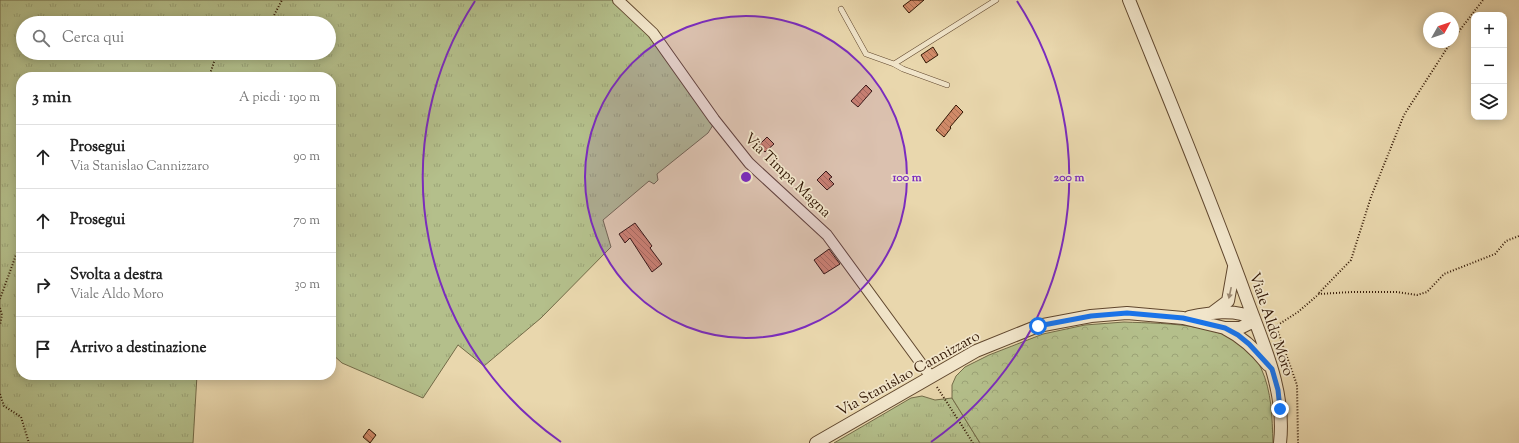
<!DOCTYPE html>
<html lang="it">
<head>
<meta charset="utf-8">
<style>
	body { margin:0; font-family:"Sorts Mill Goudy",serif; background:#f2f2f2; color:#222 }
	.controls { position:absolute; right:12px; top:12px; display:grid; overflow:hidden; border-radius:8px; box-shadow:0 2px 10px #0003 }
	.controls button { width:36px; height:36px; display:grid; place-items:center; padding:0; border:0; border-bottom:1px solid #e0e0e0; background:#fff; color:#222; font:20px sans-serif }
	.compass { position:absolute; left:1423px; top:12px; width:36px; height:36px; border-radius:50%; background:#fff; box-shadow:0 2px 10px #0003; rotate:50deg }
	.stop { position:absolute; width:12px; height:12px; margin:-9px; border:3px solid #1a73e8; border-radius:50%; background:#fff }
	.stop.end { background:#1a73e8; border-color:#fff; box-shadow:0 1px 4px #0008 }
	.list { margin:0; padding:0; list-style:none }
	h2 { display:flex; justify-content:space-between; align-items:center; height:52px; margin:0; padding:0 16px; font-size:17px }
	h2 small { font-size:13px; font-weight:400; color:#767676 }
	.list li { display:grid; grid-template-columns:26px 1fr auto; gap:12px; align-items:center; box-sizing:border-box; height:64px; padding:0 16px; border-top:1px solid #e0e0e0 }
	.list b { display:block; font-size:15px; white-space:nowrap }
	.list p { margin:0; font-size:13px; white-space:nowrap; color:#767676 }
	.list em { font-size:13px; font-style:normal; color:#767676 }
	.icon { flex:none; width:22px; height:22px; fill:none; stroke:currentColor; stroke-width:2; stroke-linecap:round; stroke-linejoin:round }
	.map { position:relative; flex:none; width:1519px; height:443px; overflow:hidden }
	.search { position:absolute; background:#fff; box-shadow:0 2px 10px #0003; left:16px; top:16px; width:320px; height:44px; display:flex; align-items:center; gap:10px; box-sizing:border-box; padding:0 14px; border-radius:22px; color:#767676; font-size:15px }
	.panel { position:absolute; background:#fff; box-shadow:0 2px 10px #0003; left:16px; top:72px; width:320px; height:308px; border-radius:16px }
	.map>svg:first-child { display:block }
	.grass { fill:url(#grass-tufts); stroke:#736b48; fill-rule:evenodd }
	.forest { fill:url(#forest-crowns); stroke:#736b48 }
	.building { fill:url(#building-back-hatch); stroke:#321704 }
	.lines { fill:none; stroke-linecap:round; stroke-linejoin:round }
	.service-casing { stroke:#60472e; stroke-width:6 }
	.minor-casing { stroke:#60472e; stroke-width:12 }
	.tertiary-casing { stroke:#60472e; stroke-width:14 }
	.path { stroke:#321704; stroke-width:2; stroke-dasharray:1 2; stroke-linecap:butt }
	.service { stroke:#f1e5ca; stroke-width:5 }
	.minor { stroke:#f1e5ca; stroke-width:10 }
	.tertiary { stroke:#f1e5ca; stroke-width:12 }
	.oneway { fill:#9b8871 }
	.route { stroke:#1a73e8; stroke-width:5 }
	.ring { fill:none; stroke:#7b2cbf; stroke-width:2 }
	.labels { text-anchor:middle; stroke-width:3.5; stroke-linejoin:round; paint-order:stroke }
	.street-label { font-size:15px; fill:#321704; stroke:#f1e5ca }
	.centre { fill:#7b2cbf; stroke:#f1e5ca; stroke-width:2 }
	.ring-label { font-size:12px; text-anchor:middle; font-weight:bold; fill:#7b2cbf; stroke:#f1e5ca; stroke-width:3.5; stroke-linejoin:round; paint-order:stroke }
</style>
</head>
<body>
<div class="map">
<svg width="1519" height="443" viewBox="0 0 1519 443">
	<defs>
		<pattern id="grass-tufts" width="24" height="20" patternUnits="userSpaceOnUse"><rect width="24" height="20" fill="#b4bf8b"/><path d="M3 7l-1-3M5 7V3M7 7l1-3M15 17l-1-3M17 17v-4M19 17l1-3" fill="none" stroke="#9ba376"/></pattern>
		<pattern id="forest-crowns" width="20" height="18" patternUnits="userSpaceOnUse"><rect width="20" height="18" fill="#b4bf8b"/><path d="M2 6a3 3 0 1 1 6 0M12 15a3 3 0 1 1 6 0" fill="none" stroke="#9ba376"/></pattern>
		<pattern id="building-back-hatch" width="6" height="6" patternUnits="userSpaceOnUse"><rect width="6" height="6" fill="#d28b69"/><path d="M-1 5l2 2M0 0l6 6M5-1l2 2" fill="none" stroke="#ab7154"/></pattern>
	</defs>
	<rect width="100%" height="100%" fill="#e9d7ad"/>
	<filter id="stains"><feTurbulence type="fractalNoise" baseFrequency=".005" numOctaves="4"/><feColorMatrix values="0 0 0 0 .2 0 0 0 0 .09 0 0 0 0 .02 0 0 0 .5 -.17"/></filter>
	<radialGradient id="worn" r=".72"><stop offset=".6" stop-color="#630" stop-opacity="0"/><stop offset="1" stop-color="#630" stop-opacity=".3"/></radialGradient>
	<path class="grass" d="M0,0h614l37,36 62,89 -5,8 -51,41 1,6 -4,4 -5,-3 -46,39 8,27 -70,71 -57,48 -26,-21 -35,53 -81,-35 -11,-10v-276h-310v298h176l-4,68h-193zM23,23h306v30h-306z
		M922,396l13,4 17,-2 28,45h-146l77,-45z"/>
	<path class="forest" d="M1124,322c42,2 118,-1 137,46 11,24 11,49 12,75h-293l-28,-45v-13l4,-9 9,-9 24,-12 54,-21 42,-9z"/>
	<path class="building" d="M911,0h13l-15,13 -6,-7z
		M933,47l5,8 -12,8 -5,-8z
		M866,85l6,6 -14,16 -7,-6z
		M956,105l7,7 -13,15 1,1 -7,9 -8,-7z
		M767,137l7,7 -9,8 -7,-6z
		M826,171l6,6 -3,2 5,5 -7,6 -10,-10z
		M635,223l17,23 -2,2 12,16 -10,8 -22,-34 -5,5 -6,-9z
		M829,249l11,15 -16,10 -10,-14z
		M369,429l7,6 -6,8 -7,-6z"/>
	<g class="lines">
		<g class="service-casing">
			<path id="service" d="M841,9l25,45 28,10 102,-64
				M894,64l9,5 44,16"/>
		</g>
		<g class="minor-casing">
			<path id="minor" d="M618,0l35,33 61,86 35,44 78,72 104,142"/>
		</g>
		<g class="tertiary-casing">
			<path id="tertiary" d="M1129,0c40,99 81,197 117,297 17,47 40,94 34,146
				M1212,313l16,-12 6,-34
				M1189,317c19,-4 47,-9 65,2
				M1226,329c18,9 30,21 42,36
				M816,443l160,-92 62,-25 53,-10 36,-3 56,5 42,10h15l8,-4 6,-5"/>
		</g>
		<path class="path" d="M270,23l12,-23
			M1453,39l30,-39
			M209,77l8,-24
			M1319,293l32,-33 20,-63 33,-82 47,-73
			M0,299l16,-44 5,-2
			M0,308l2,7 -2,10
			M1276,326l21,59 1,58
			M1270,330l28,-18 21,-18 33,-2h45l20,3 10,-3 17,-18 51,-20 11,-13 13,-5
			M937,387l36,56
			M0,394l4,12 17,11 8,26"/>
		<use href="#service" class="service"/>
		<use href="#minor" class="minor"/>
		<use href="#tertiary" class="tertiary"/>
	</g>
	<defs><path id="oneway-solid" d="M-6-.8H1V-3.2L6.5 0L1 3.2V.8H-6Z"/></defs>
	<use class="oneway" href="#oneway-solid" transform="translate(1230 293) rotate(102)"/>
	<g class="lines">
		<path class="route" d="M1038,326l53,-10 36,-3 56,5 42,10 13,7 11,9 23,25 6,21 2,19"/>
	</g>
	<circle cx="746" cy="177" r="161" fill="#7b2cbf" fill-opacity=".12"/>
	<g class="ring">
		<circle cx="746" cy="177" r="161"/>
		<path d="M561 442A323 323 0 0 1 475 1M1017 1A323 323 0 0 1 931 442"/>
	</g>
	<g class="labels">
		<g class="street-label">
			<text transform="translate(788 175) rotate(44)" y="5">Via Timpa Magna</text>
			<text transform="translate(1272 324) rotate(71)" y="5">Viale Aldo Moro</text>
			<text transform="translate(908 373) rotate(-29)" y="5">Via Stanislao Cannizzaro</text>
		</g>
	</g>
	<circle cx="746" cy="177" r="6" class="centre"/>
	<g class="ring-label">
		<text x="907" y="181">100 m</text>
		<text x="1069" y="181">200 m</text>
	</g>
	<rect width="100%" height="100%" filter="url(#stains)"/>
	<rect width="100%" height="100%" fill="url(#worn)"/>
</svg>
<div class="controls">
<button>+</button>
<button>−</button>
<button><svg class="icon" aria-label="layers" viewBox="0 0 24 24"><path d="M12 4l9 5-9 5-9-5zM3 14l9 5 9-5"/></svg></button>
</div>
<svg class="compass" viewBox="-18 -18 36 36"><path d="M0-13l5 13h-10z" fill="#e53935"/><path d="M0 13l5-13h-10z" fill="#767676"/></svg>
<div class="stop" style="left:1038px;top:326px"></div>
<div class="stop end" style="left:1280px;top:409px"></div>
<div class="search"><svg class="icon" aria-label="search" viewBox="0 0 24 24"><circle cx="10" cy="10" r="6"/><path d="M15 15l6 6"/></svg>Cerca qui</div>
<section class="panel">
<h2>3 min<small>A piedi · 190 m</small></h2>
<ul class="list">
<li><svg class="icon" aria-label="ahead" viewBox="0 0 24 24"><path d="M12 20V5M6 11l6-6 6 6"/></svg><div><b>Prosegui</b><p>Via Stanislao Cannizzaro</p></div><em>90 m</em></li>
<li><svg class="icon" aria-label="ahead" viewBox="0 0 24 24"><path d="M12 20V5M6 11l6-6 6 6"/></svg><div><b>Prosegui</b></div><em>70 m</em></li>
<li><svg class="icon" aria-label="right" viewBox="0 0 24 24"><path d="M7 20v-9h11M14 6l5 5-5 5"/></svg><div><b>Svolta a destra</b><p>Viale Aldo Moro</p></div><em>30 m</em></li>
<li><svg class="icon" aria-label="arrive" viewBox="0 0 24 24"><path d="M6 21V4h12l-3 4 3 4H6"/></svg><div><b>Arrivo a destinazione</b></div></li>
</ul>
</section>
</div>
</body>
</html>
